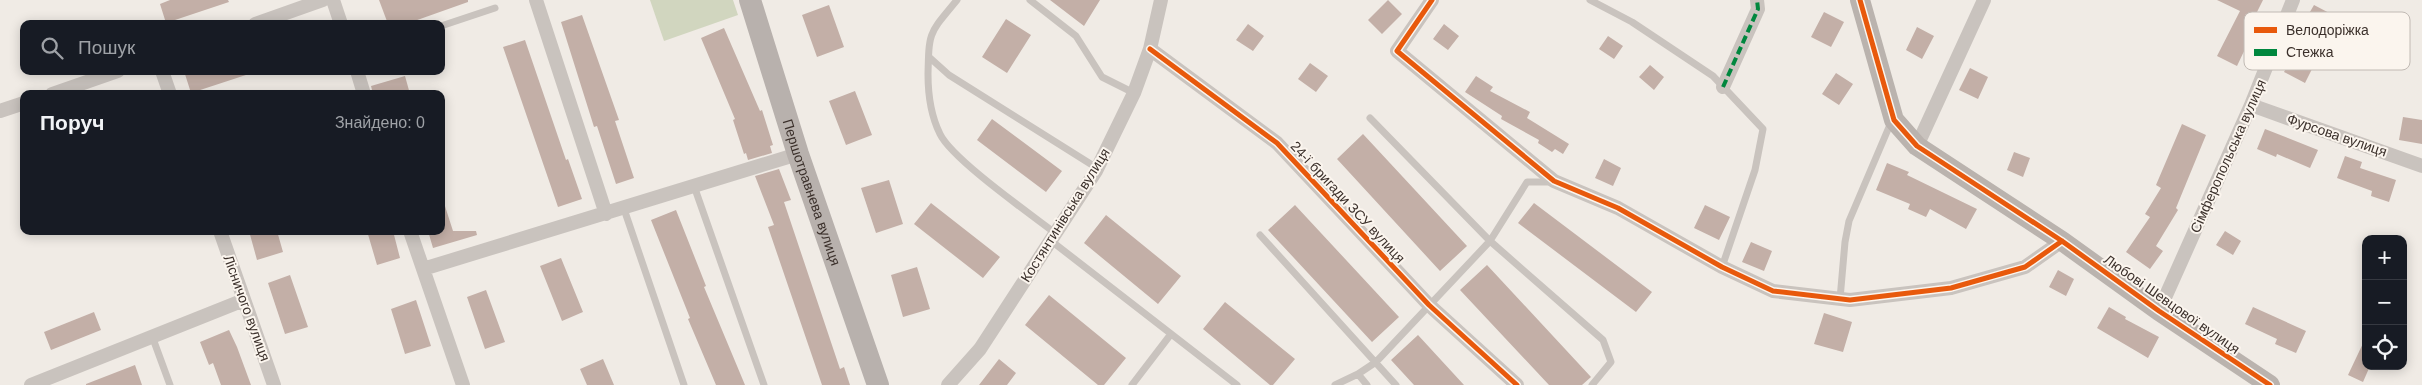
<!DOCTYPE html>
<html lang="uk">
<head>
<meta charset="utf-8">
<style>
	body { margin:0; font-family:Arial,sans-serif; background:#20242c; color:#f1f3f6 }
	.controls { position:absolute; right:15px; bottom:15px; display:grid; overflow:hidden; border-radius:10px; box-shadow:0 2px 12px #0003 }
	.controls button { width:45px; height:45px; display:grid; place-items:center; padding:0; border:0; border-bottom:1px solid #363941; background:#171b24; color:#f1f3f6; font:25px sans-serif }
	.list { margin:0; padding:0; list-style:none }
	h2 { display:flex; justify-content:space-between; align-items:center; height:65px; margin:0; padding:0 20px; font-size:21px }
	h2 small { font-size:16px; font-weight:400; color:#9ea1a6 }
	.icon { flex:none; width:28px; height:28px; fill:none; stroke:currentColor; stroke-width:2; stroke-linecap:round; stroke-linejoin:round }
	.map { position:relative; flex:none; width:2422px; height:385px; overflow:hidden }
	.search { position:absolute; background:#171b24; box-shadow:0 2px 12px #0003; left:20px; top:20px; width:425px; height:55px; display:flex; align-items:center; gap:12px; box-sizing:border-box; padding:0 18px; border-radius:10px; color:#9ea1a6; font-size:19px }
	.panel { position:absolute; background:#171b24; box-shadow:0 2px 12px #0003; left:20px; top:90px; width:425px; height:145px; border-radius:10px }
	.map>svg:first-child { display:block }
	.green { fill:#d1d6bf }
	.building { fill:#c3afa7 }
	.lines { fill:none; stroke-linecap:round; stroke-linejoin:round }
	.lane { stroke:#c9c3be; stroke-width:7 }
	.street { stroke:#c9c3be; stroke-width:14 }
	.secondary { stroke:#bab3ae; stroke-width:20 }
	.primary { stroke:#b8b1ad; stroke-width:22 }
	.quiet { stroke:#00873e; stroke-width:4; stroke-dasharray:8 4; stroke-linecap:butt }
	.cycleway-casing { stroke:#fbf5ee; stroke-width:8 }
	.cycleway { stroke:#e8590c; stroke-width:5 }
	.labels { text-anchor:middle; stroke-width:4; stroke-linejoin:round; paint-order:stroke }
	.street-label { font-size:14px; fill:#3b302b; stroke:#fbf5ee }
	.key { fill:#fbf5ee; stroke:#c1bab4; stroke-width:1 }
	.key-label { font-size:14px; fill:#3b302b }
</style>
</head>
<body>
<div class="map">
<svg width="2422" height="385" viewBox="0 0 2422 385">
	<rect width="100%" height="100%" fill="#f0ebe5"/>
	<path class="green" d="M650,0h83l5,15 -74,26z"/>
	<path class="building" d="M170,0h58l1,2 -63,21 -6,-19z
		M379,0h89v2l-62,22h-18z
		M1050,0h50l-16,26z
		M1388,0l14,14 -20,20 -14,-14z
		M2217,0h46l-12,24 5,2 -19,40 -20,-10 23,-45z
		M829,5l15,42 -27,10 -15,-42z
		M2314,5l21,11 -9,18 -22,-12z
		M1824,12l20,10 -13,25 -20,-10z
		M582,15l37,105 -4,1 19,57 -18,6 -19,-58 -3,1 -33,-105z
		M1006,19l25,16 -24,38 -25,-16z
		M1248,24l16,12 -11,15 -17,-11z
		M1444,24l15,12 -11,14 -15,-11z
		M1917,27l17,9 -12,23 -16,-9z
		M724,28l36,83 2,-1 11,35 -3,1 2,7 -24,7 -2,-7 -2,1 -11,-34 2,-1 -34,-81z
		M1608,36l15,10 -9,13 -15,-10z
		M525,40l41,120 2,-1 14,40 -24,8 -55,-160z
		M2293,55l21,10 -9,18 -21,-11z
		M1310,63l18,13 -12,16 -18,-13z
		M1650,65l14,12 -10,13 -15,-13z
		M1970,68l18,9 -10,22 -19,-9z
		M184,71h64l1,3 -58,19z
		M1836,73l17,11 -14,21 -17,-11z
		M405,76l5,18h-37l-2,-8z
		M1476,76l17,11 -3,4 40,21 -3,6 42,26 -6,10 -8,-5 -3,3 -14,-9 1,-3 -38,-21 1,-3 -37,-24z
		M855,91l17,44 -26,10 -17,-44z
		M2403,117l19,3v24l-23,-4z
		M992,119l70,52 -16,21 -69,-52z
		M2182,124l24,11 -30,73 2,2 -22,36 7,5 -13,18 -24,-17 24,-35 -5,-3 16,-26 -5,-3z
		M2265,129l53,21 -8,18 -33,-14 -1,3 -19,-8z
		M1363,134l104,112 -27,25 -103,-112z
		M2014,152l16,6 -7,19 -16,-7z
		M2345,156l17,6 -2,6 36,12 -7,22 -18,-6 1,-5 -35,-13z
		M1604,159l17,9 -8,18 -18,-8z
		M1887,163l22,9 -2,3 70,34 -11,20 -36,-20 -4,8 -18,-8 2,-5 -34,-14z
		M779,169l12,31 -7,2 56,167 4,-2 6,18h-28l-54,-158 6,-2 -19,-49z
		M889,180l14,44 -27,9 -15,-45z
		M444,203l9,28h23l1,4 -44,13 -5,-17h13v-27z
		M931,203l69,54 -17,21 -69,-54z
		M1534,203l118,89 -16,20 -118,-89z
		M1295,205l104,112 -27,25 -104,-112z
		M1705,205l25,12 -11,23 -25,-12z
		M676,210l30,76 -2,1 41,98h-29l-28,-66 2,-1 -39,-98z
		M1106,215l75,61 -23,28 -74,-61z
		M249,231h28l6,21 -26,8z
		M367,231h26l7,27 -23,7z
		M2225,231l16,10 -8,14 -17,-10z
		M1751,242l21,9 -8,20 -22,-9z
		M561,258l22,54 -21,9 -22,-55z
		M1487,265l104,112 -9,8h-33l-89,-95z
		M917,267l13,42 -27,8 -12,-42z
		M2058,270l16,9 -8,17 -17,-9z
		M290,275l18,52 -23,7 -17,-51z
		M486,290l19,52 -20,7 -18,-52z
		M1049,295l77,63 -22,27h-6l-73,-60z
		M416,300l15,46 -26,8 -14,-45z
		M1225,302l70,57 -22,26h-3l-67,-56z
		M2109,307l17,10 -1,2 34,18 -11,21 -51,-30z
		M2253,307l53,24 -10,22 -21,-9 2,-5 -32,-15z
		M94,312l7,18 -50,20 -7,-18z
		M1824,313l28,9 -9,30 -29,-8z
		M229,330l8,17 14,38h-30l-8,-22 -4,2 -9,-23z
		M1418,335l46,50h-50l-23,-25z
		M2366,337v29h4l-7,16 -15,-7z
		M603,359l11,26h-27l-7,-16z
		M999,359l17,14 -9,12h-28z
		M135,365l7,20h-56v-1z"/>
	<g class="lines">
		<path class="lane" d="M957,0c-28,34 -28,30 -29,74 0,20 3,42 12,60 12,25 89,79 115,99
			M1030,0l46,36 26,41 32,16
			M1590,0l42,22 81,54 50,53 -8,41 -33,97
			M441,26l54,-18
			M929,57l20,18 148,93
			M1370,118l120,123 113,99 8,22 -19,23
			M694,186l70,199
			M624,209l60,176
			M1260,235l136,150
			M1050,240l187,145
			M1840,299l5,-57 4,-21 43,-101
			M152,336l18,49
			M1358,374l9,11
			M1132,385l39,-51
			M1335,385l23,-11 18,-12 114,-121 37,-59h24"/>
		<path class="street" d="M333,0l8,24
			M536,0l70,214
			M1432,0l-35,51 157,130 64,27 104,59 51,24 77,9 101,-12 74,-21 37,-26
			M255,24l68,-24
			M1150,49l127,94 152,162 88,80
			M162,71l8,23
			M357,71l7,23
			M1723,87l35,-78 -1,-9
			M52,94l66,-23
			M2251,105l171,61
			M0,111l24,-8
			M1917,146l67,-146
			M220,231l54,154
			M410,231l53,154
			M423,269l375,-115
			M2159,311l92,-206 42,-105
			M31,385l213,-85
			M948,385l32,-36 116,-178 38,-78 16,-44 11,-49"/>
		<path class="secondary" d="M1860,0l34,120 23,26 145,95 97,70 111,74"/>
		<path class="primary" id="s1" d="M750,0l48,154 80,231"/>
		<path class="quiet" d="M1723,87l35,-78 -1,-9"/>
		<g class="cycleway-casing">
			<path id="cycleway" d="M1432,0l-35,51 157,130 64,27 104,59 51,24 77,9 101,-12 74,-21 37,-26
				M1860,0l34,120 23,26 145,95 97,70 111,74
				M1150,49l127,94 152,162 88,80"/>
		</g>
		<use href="#cycleway" class="cycleway"/>
	</g>
	<g class="labels">
		<g class="street-label">
			<text transform="translate(2337 135) rotate(19)" y="5">Фурсова вулиця</text>
			<text transform="translate(2228 156) rotate(-66)" y="5">Сімферопольська вулиця</text>
			<text dy="5" stroke="none"><textPath href="#s1" startOffset="202">Першотравнева вулиця</textPath></text>
			<text transform="translate(1348 202) rotate(47)" y="5">24-ї бригади ЗСУ вулиця</text>
			<text transform="translate(1065 215) rotate(-58)" y="5">Костянтинівська вулиця</text>
			<text transform="translate(2172 304) rotate(35)" y="5">Любові Шевцової вулиця</text>
			<text transform="translate(247 308) rotate(70)" y="5">Лісничого вулиця</text>
		</g>
	</g>
	<rect x="2244" y="12" width="166" height="58" rx="8" class="key"/>
	<rect x="2254" y="27" width="23" height="6" fill="#e8590c"/>
	<rect x="2254" y="49" width="23" height="7" fill="#00873e"/>
	<g class="key-label">
		<text x="2286" y="35">Велодоріжка</text>
		<text x="2286" y="57">Стежка</text>
	</g>
</svg>
<div class="controls">
<button>+</button>
<button>−</button>
<button><svg class="icon" aria-label="locate" viewBox="0 0 24 24"><circle cx="12" cy="12" r="6"/><path d="M12 2v4M12 18v4M2 12h4M18 12h4"/></svg></button>
</div>
<div class="search"><svg class="icon" aria-label="search" viewBox="0 0 24 24"><circle cx="10" cy="10" r="6"/><path d="M15 15l6 6"/></svg>Пошук</div>
<section class="panel">
<h2>Поруч<small>Знайдено: 0</small></h2>
<ul class="list">
</ul>
</section>
</div>
</body>
</html>
